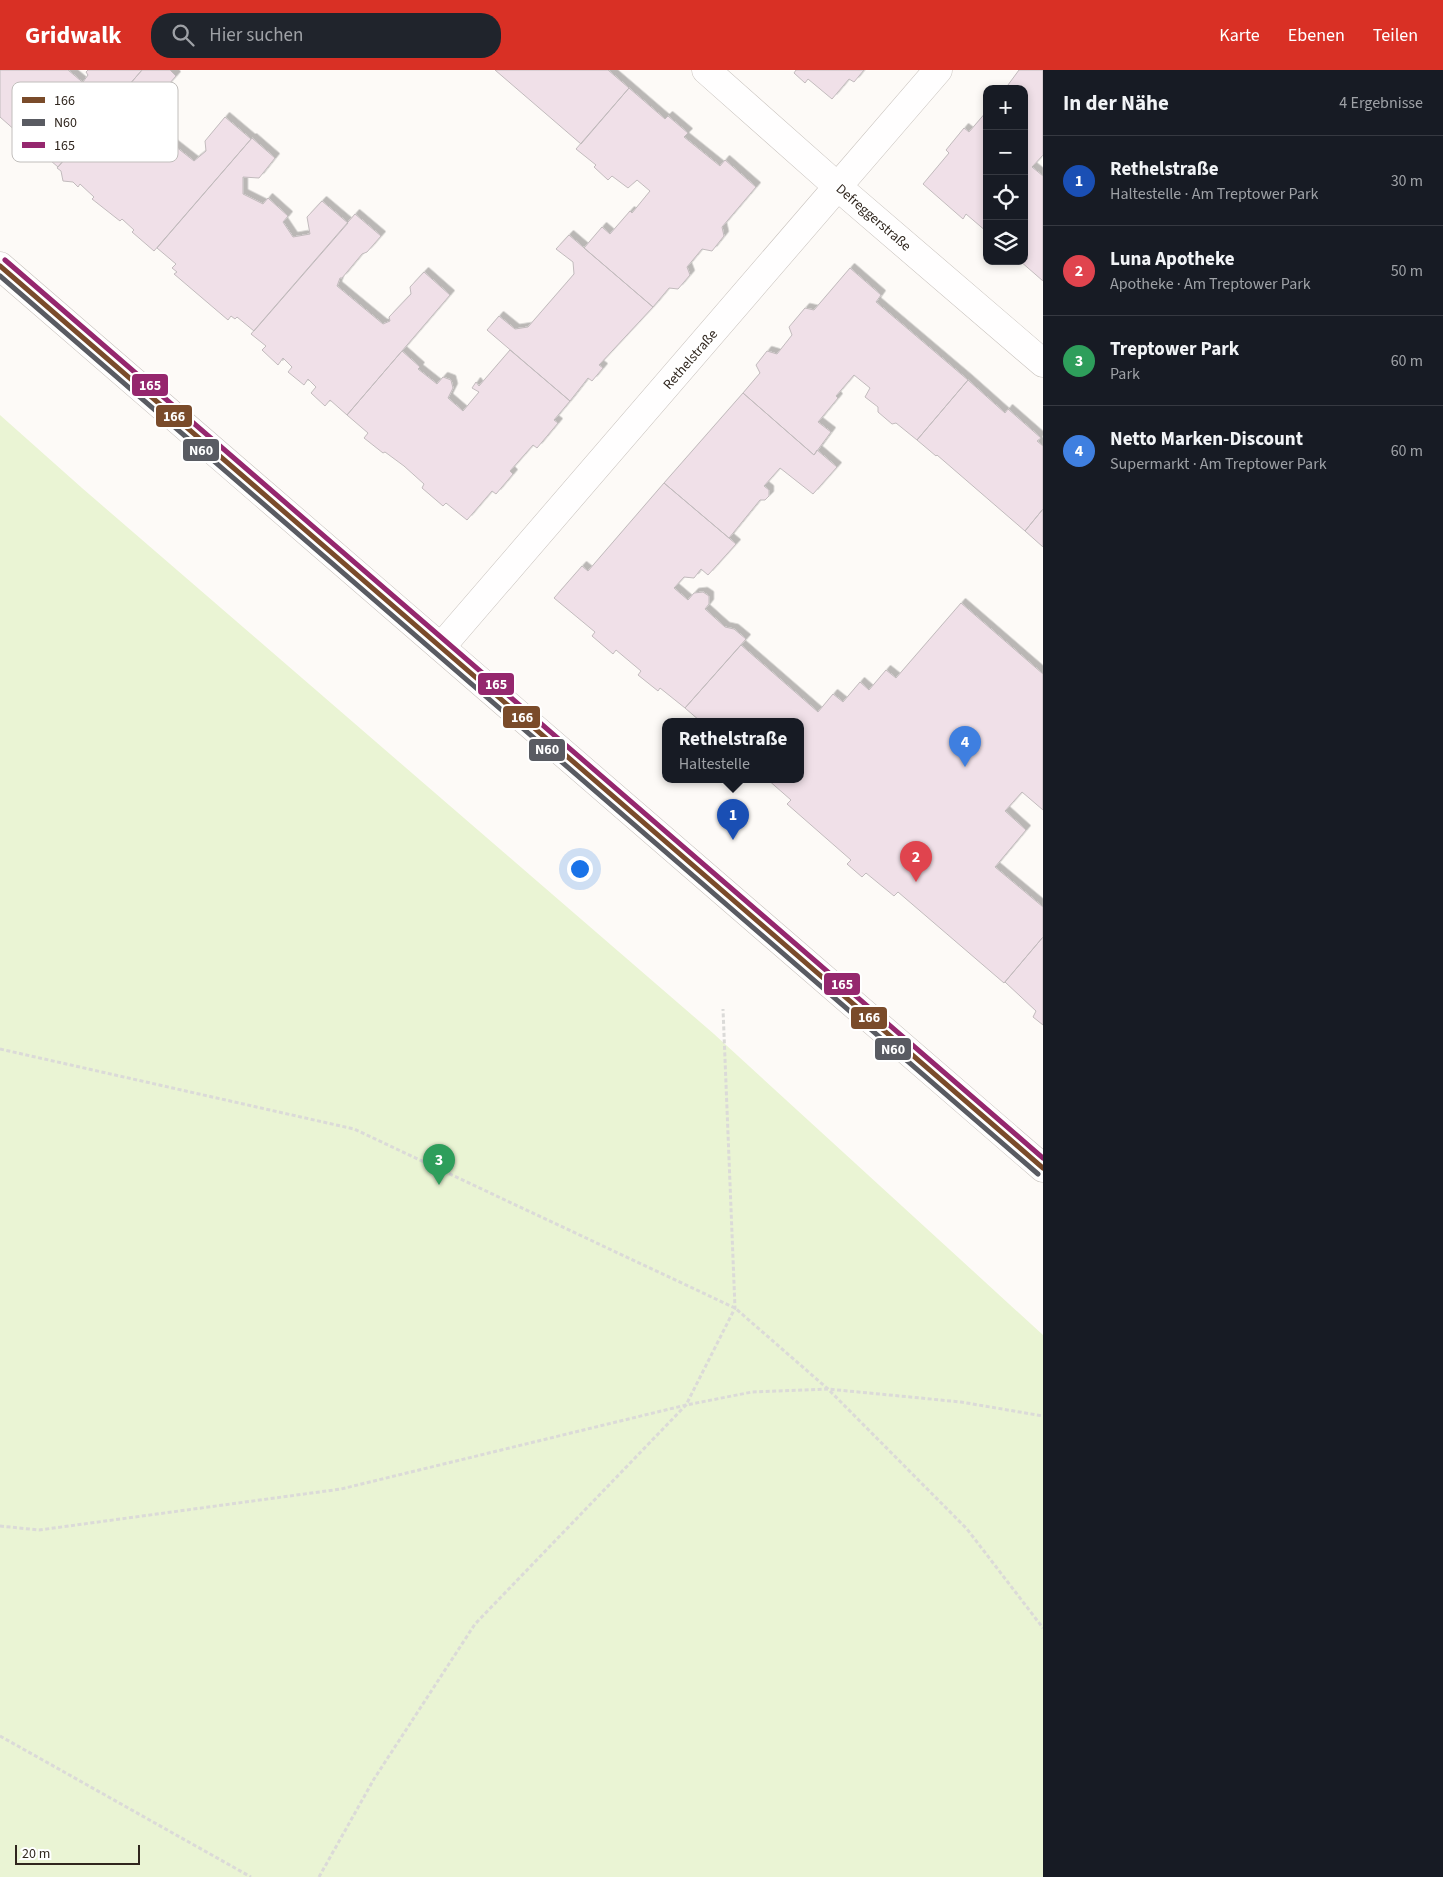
<!DOCTYPE html>
<html lang="de">
<head>
<meta charset="utf-8">
<style>
	body { margin:0; font-family:"Source Sans 3",sans-serif; background:#20242c; color:#f1f3f6 }
	.controls { position:absolute; right:15px; top:15px; display:grid; overflow:hidden; border-radius:10px; box-shadow:0 2px 8px #0003 }
	.controls button { width:45px; height:45px; display:grid; place-items:center; padding:0; border:0; border-bottom:1px solid #363941; background:#171b24; color:#f1f3f6; font:25px sans-serif }
	.scale { position:absolute; left:15px; bottom:12px; width:125px; box-sizing:border-box; padding-left:5px; border:2px solid #30261e; border-top:0; font-size:14px; line-height:18px; white-space:nowrap; color:#30261e; -webkit-text-stroke:4px #fff; paint-order:stroke }
	.you { position:absolute; left:579px; top:798px; width:18px; height:18px; margin:-12px; border:4px solid #fff; border-radius:50%; background:#1a73e8; box-shadow:0 0 0 8px #1a73e833 }
	.badge { display:grid; place-items:center; width:32px; height:32px; border-radius:50%; background:#d93025; color:#fff; font-size:16px; font-weight:700 }
	.pin { position:absolute; translate:-50% -41px; filter:drop-shadow(0 1px 2px #0008) }
	.pin::after { content:''; position:absolute; top:26px; width:18px; height:15px; background:inherit; clip-path:polygon(0 0,100% 0,50% 100%) }
	.popup { position:absolute; left:662px; top:648px; width:142px; height:65px; box-sizing:border-box; display:grid; place-content:center; border-radius:10px; background:#171b24; filter:drop-shadow(0 1px 4px #0005); font-size:16px; white-space:nowrap; color:#9ea1a6 }
	.popup b { font-size:19px; color:#f1f3f6 }
	.popup::after { content:''; position:absolute; left:50%; top:100%; margin-left:-10px; border:10px solid transparent; border-top-color:#171b24 }
	.list { margin:0; padding:0; list-style:none }
	h2 { display:flex; justify-content:space-between; align-items:center; height:65px; margin:0; padding:0 20px; font-size:21px }
	h2 small { font-size:16px; font-weight:400; color:#9ea1a6 }
	.list li { display:grid; grid-template-columns:32px 1fr auto; gap:15px; align-items:center; box-sizing:border-box; height:90px; padding:0 20px; border-top:1px solid #363941 }
	.list b { display:block; font-size:19px; white-space:nowrap }
	.list p { margin:0; font-size:16px; white-space:nowrap; color:#9ea1a6 }
	.list em { font-size:16px; font-style:normal; color:#9ea1a6 }
	.icon { flex:none; width:28px; height:28px; fill:none; stroke:currentColor; stroke-width:2; stroke-linecap:round; stroke-linejoin:round }
	.map { position:relative; flex:none; width:1043px; height:1807px; overflow:hidden }
	header { display:flex; align-items:center; gap:30px; box-sizing:border-box; height:70px; padding:0 25px; background:#d93025; color:#fff }
	header strong { font-size:24px }
	nav { display:flex; gap:28px; margin-inline-start:auto; font-size:18px }
	.search { width:350px; height:45px; background:#20242c; display:flex; align-items:center; gap:12px; box-sizing:border-box; padding:0 18px; border-radius:20px; color:#9ea1a6; font-size:19px }
	main { display:flex }
	aside { flex:1; background:#171b24 }
	.map>svg:first-child { display:block }
	.green { fill:#eaf4d4 }
	.building { fill:#f0e0e8; stroke:#c2bbbd; filter:url(#shadow) }
	.lines { fill:none; stroke-linecap:round; stroke-linejoin:round }
	.street-casing { stroke:#c7c1bc; stroke-width:29 }
	.primary-casing { stroke:#c7c1bc; stroke-width:29 }
	.path { stroke:#dbdad8; stroke-width:3; stroke-dasharray:4 2.5; stroke-linecap:butt }
	.street { stroke:#fffefe; stroke-width:28 }
	.primary { stroke:#fffefe; stroke-width:28 }
	.bus-1-casing { stroke:#fff; stroke-width:9 }
	.bus-2-casing { stroke:#fff; stroke-width:9 }
	.bus-3-casing { stroke:#fff; stroke-width:9 }
	.bus-1 { stroke:#7a4b2a; stroke-width:5 }
	.bus-2 { stroke:#595b62; stroke-width:5 }
	.bus-3 { stroke:#95276e; stroke-width:5 }
	.labels { text-anchor:middle; stroke-width:4; stroke-linejoin:round; paint-order:stroke }
	.street-label { font-size:14px; fill:#30261e; stroke:#fff }
	.key { fill:#fff; stroke:#c1bebc; stroke-width:1 }
	.key-label { font-size:14px; fill:#30261e }
	.line-badge { stroke:#fff; stroke-width:2 }
	.badge-label { font-size:14px; text-anchor:middle; font-weight:bold; fill:#fff }
</style>
</head>
<body>
<header>
<strong>Gridwalk</strong>
<div class="search"><svg class="icon" aria-label="search" viewBox="0 0 24 24"><circle cx="10" cy="10" r="6"/><path d="M15 15l6 6"/></svg>Hier suchen</div>
<nav><a>Karte</a><a>Ebenen</a><a>Teilen</a></nav>
</header>
<main>
<div class="map">
<svg width="1043" height="1807" viewBox="0 0 1043 1807">
	<defs>
		<filter id="shadow"><feDropShadow dx="4.5" dy="-4.5" stdDeviation="0" flood-color="#0004"/></filter>
	</defs>
	<rect width="100%" height="100%" fill="#fdfaf7"/>
	<path class="green" d="M0,345l82,73 632,546 329,301v542h-1043z"/>
	<path class="building" d="M0,0h68l43,36 -53,61 -22,-19 -10,3 -10,-9 1,-10 -17,-15z
		M88,0h54l-31,36 -28,-24 5,-7 -2,-3z
		M142,0h28l6,6 -23,26 -5,1 -10,12 13,12 5,-5h6l6,5 3,7 -5,5 28,22 12,-10 -1,-10 20,-24 26,22 -97,112 -22,-19 2,-2 -12,-11 -2,2 -28,-22 2,-2 -14,-13 -2,3 -5,-5 -10,-1 -2,-10 -4,-3z
		M495,0h113l21,18 -48,56z
		M796,0h68l-10,12 -5,-3 -17,20 -24,-20 -3,4 -11,-10z
		M1019,0h24v85l-11,12 11,9v105l-23,-20h4v-172h-19z
		M629,18l36,31 3,-3 20,17 -4,4 36,29 5,-6 31,27 -34,40 2,9 -12,15 -10,-2 -15,18 3,8 -12,14 -9,-1 -16,19 -69,-59 18,-21 8,7 20,-23 2,2 18,-22 -13,-11 -9,8 -16,-12 -4,4 -14,-13 2,-2 -20,-16z
		M987,41v121l-21,-18 -3,5 -40,-35 26,-31 -3,-3 18,-22 5,4z
		M252,68l23,20 -16,20 -16,-1v17l20,10 5,-6 20,18 -5,6 10,15 17,-3 -3,-17 15,-16 26,22 -94,108 -17,-14 -2,2 -4,-3 -3,4 -54,-46 3,-2 -5,-4 4,-4 -19,-16z
		M355,144l26,22 -14,16 -5,2 -20,24h-2l-3,8 46,38 7,-3 -1,-4 22,-23 -1,-7 14,-15 26,23 -103,120 -17,-15 -5,6 -14,-13 5,-6 -8,-8 -4,6 -16,-13 4,-5 -9,-9 -5,7 -16,-15 4,-4 -15,-12z
		M569,165l84,72 -54,58 4,3 -11,13 -4,-3 -18,23 -83,-71 12,-14 16,13 13,-2 46,-53 -1,-12 -17,-13z
		M850,198l31,27 -5,7 92,78 -51,60 -21,-17 -4,1 -14,-12v-5l-13,-10 5,-9 -16,-13 -18,21 2,2 -20,24 13,10 -17,23 -71,-62 17,-20 -4,-8 11,-14 10,3 15,-19 -3,-8 16,-19 9,2z
		M510,280l60,51 -16,19 4,3 -21,25 -4,-3 -23,26 3,3 -17,20 -4,-3 -25,29 -21,-17 -3,3 -21,-18 2,-4 -20,-18 -19,-14 -2,1 -19,-15 4,-5 -21,-18 55,-64 18,16 -2,2 19,15 6,-7 8,3 2,8 -5,10 15,13 16,-19 -7,-4 4,-6 3,4z
		M968,310l37,33 3,-4 33,29 -4,3 6,5v63l-18,22 -88,-76 -1,1 -19,-16z
		M743,323l71,62 3,-5 20,17 -24,27 -33,-26 -16,18 5,4v6l-4,4h-5l-31,38 -65,-55z
		M664,413l72,61 -28,31 -7,-6 -7,9 -10,-1 -10,11 14,12 6,-7 9,-1 6,4v8l-4,5 20,18 9,2 12,10 -61,69 -25,-20 -2,3 -20,-16 3,-4 -25,-21 -3,4 -21,-18 3,-4 -41,-34 28,-32 6,5z
		M1043,439v38l-18,-16z
		M961,533l82,71v136l-21,-18 -17,19 21,19 -31,37 48,40v30l-39,46 -106,-91 -4,4 -28,-23 -4,4 -15,-13 4,-4 -64,-56 4,-4 -24,-21h33v-58h-100l-15,-13 56,-63 77,67 15,-18 10,8 17,-20 9,8 17,-20 10,8z
		M1043,867v88l-10,-8 3,-6 -31,-29z"/>
	<g class="lines">
		<g class="street-casing">
			<path id="street" d="M706,0l132,117 205,176
				M441,577l497,-577"/>
		</g>
		<g class="primary-casing">
			<path id="primary" d="M0,196l1043,902"/>
		</g>
		<path class="path" d="M0,979l354,80 381,179 93,81 139,140 76,99
			M0,1456l39,4 302,-41 345,-84 66,-13 76,-3 133,13 82,14
			M0,1666l251,141
			M319,1807l55,-98 101,-155 211,-219 49,-97 -12,-299"/>
		<use href="#street" class="street"/>
		<use href="#primary" class="primary"/>
		<g class="bus-1-casing">
			<path id="bus-1" d="M0,196l1043,902"/>
		</g>
		<g class="bus-2-casing">
			<path id="bus-2" d="M0,206l1038,898"/>
		</g>
		<g class="bus-3-casing">
			<path id="bus-3" d="M5,190l1038,898"/>
		</g>
		<use href="#bus-1" class="bus-1"/>
		<use href="#bus-2" class="bus-2"/>
		<use href="#bus-3" class="bus-3"/>
	</g>
	<g class="labels">
		<g class="street-label">
			<text transform="translate(874 147) rotate(41)" y="5">Defreggerstraße</text>
			<text transform="translate(690 289) rotate(-49)" y="5">Rethelstraße</text>
		</g>
	</g>
	<rect x="12" y="12" width="166" height="80" rx="8" class="key"/>
	<rect x="22" y="27" width="23" height="6" fill="#7a4b2a"/>
	<rect x="22" y="49" width="23" height="7" fill="#595b62"/>
	<rect x="22" y="72" width="23" height="6" fill="#95276e"/>
	<g class="key-label">
		<text x="54" y="35">166</text>
		<text x="54" y="57">N60</text>
		<text x="54" y="80">165</text>
	</g>
	<g class="line-badge">
		<rect x="131" y="303" width="38" height="24" rx="5" fill="#95276e"/>
		<rect x="155" y="334" width="38" height="24" rx="5" fill="#7a4b2a"/>
		<rect x="182" y="368" width="38" height="24" rx="5" fill="#595b62"/>
		<rect x="477" y="602" width="38" height="24" rx="5" fill="#95276e"/>
		<rect x="502" y="635" width="39" height="24" rx="5" fill="#7a4b2a"/>
		<rect x="528" y="668" width="38" height="24" rx="5" fill="#595b62"/>
		<rect x="823" y="902" width="38" height="24" rx="5" fill="#95276e"/>
		<rect x="850" y="936" width="38" height="24" rx="5" fill="#7a4b2a"/>
		<rect x="874" y="967" width="38" height="24" rx="5" fill="#595b62"/>
	</g>
	<g class="badge-label">
		<text x="150" y="320">165</text>
		<text x="174" y="351">166</text>
		<text x="201" y="385">N60</text>
		<text x="496" y="619">165</text>
		<text x="522" y="652">166</text>
		<text x="547" y="684">N60</text>
		<text x="842" y="919">165</text>
		<text x="869" y="952">166</text>
		<text x="893" y="984">N60</text>
	</g>
</svg>
<div class="controls">
<button>+</button>
<button>−</button>
<button><svg class="icon" aria-label="locate" viewBox="0 0 24 24"><circle cx="12" cy="12" r="6"/><path d="M12 2v4M12 18v4M2 12h4M18 12h4"/></svg></button>
<button><svg class="icon" aria-label="layers" viewBox="0 0 24 24"><path d="M12 4l9 5-9 5-9-5zM3 14l9 5 9-5"/></svg></button>
</div>
<div class="scale">20 m</div>
<div class="you"></div>
<div class="pin badge" style="left:733px;top:770px;background:#1a4fb4">1</div>
<div class="popup"><b>Rethelstraße</b>Haltestelle</div>
<div class="pin badge" style="left:916px;top:812px;background:#e0444e">2</div>
<div class="pin badge" style="left:439px;top:1115px;background:#2e9e5b">3</div>
<div class="pin badge" style="left:965px;top:697px;background:#3f7fe0">4</div>
</div>
<aside>
<h2>In der Nähe<small>4 Ergebnisse</small></h2>
<ul class="list">
<li><span class="badge" style="background:#1a4fb4">1</span><div><b>Rethelstraße</b><p>Haltestelle · Am Treptower Park</p></div><em>30 m</em></li>
<li><span class="badge" style="background:#e0444e">2</span><div><b>Luna Apotheke</b><p>Apotheke · Am Treptower Park</p></div><em>50 m</em></li>
<li><span class="badge" style="background:#2e9e5b">3</span><div><b>Treptower Park</b><p>Park</p></div><em>60 m</em></li>
<li><span class="badge" style="background:#3f7fe0">4</span><div><b>Netto Marken-Discount</b><p>Supermarkt · Am Treptower Park</p></div><em>60 m</em></li>
</ul>
</aside>
</main>
</body>
</html>
